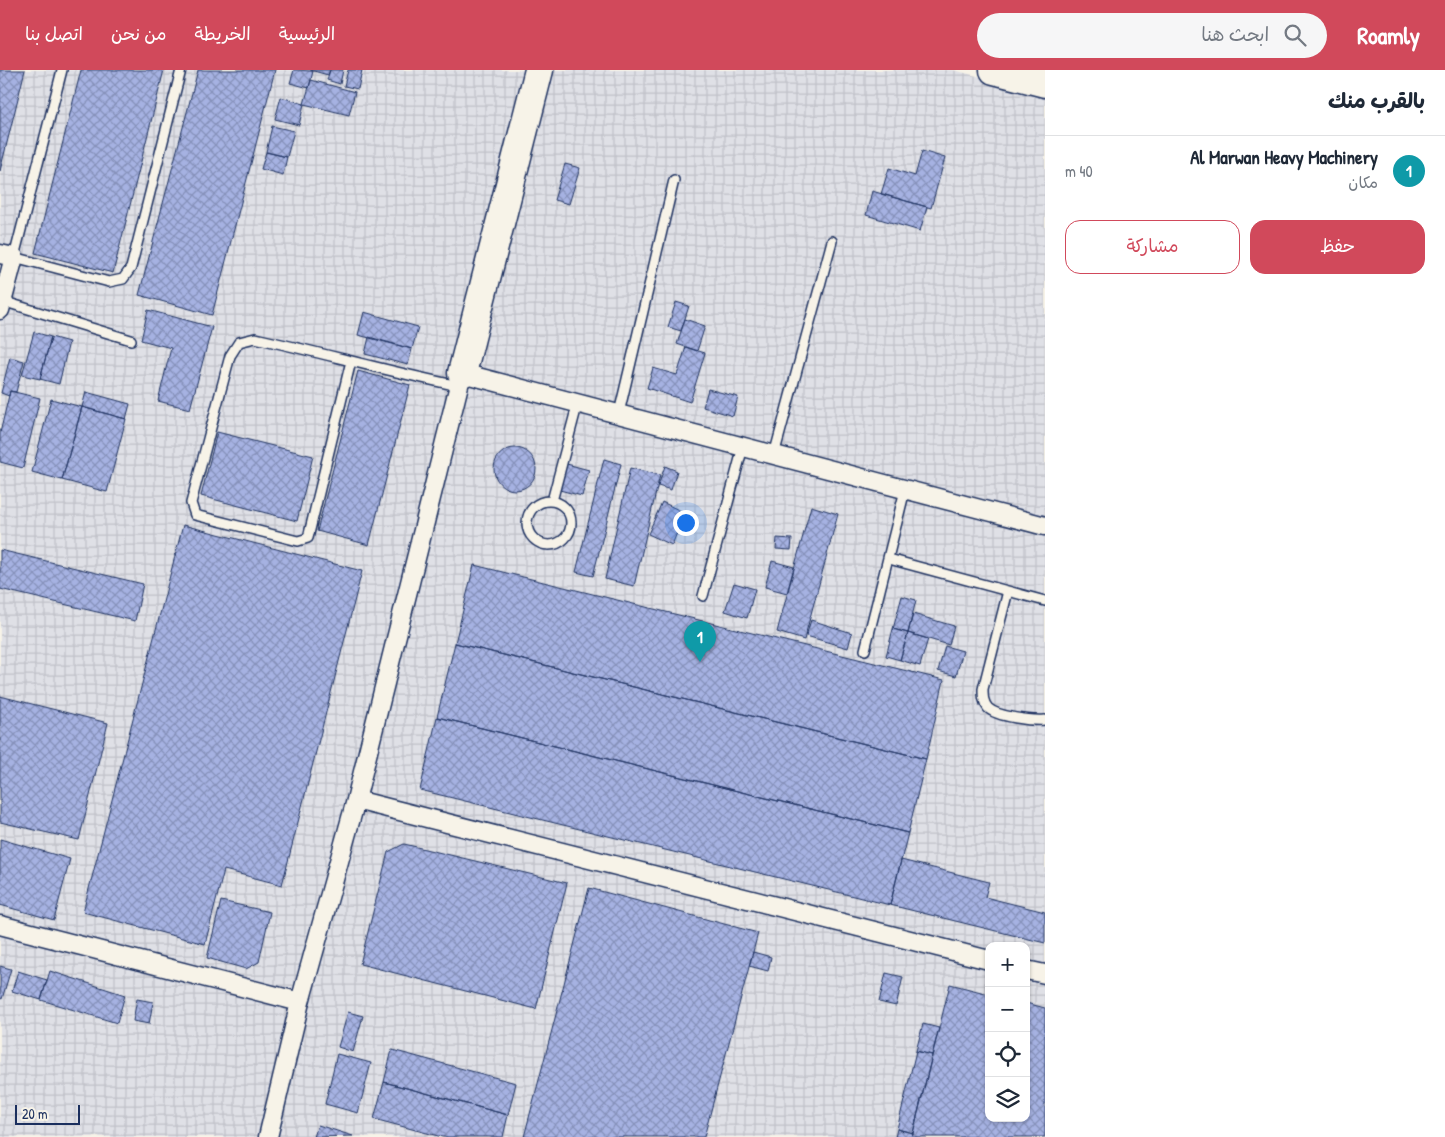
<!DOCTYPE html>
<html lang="ar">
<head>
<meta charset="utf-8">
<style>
	body { margin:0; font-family:"Patrick Hand","Playpen Sans Arabic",sans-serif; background:#f6f6f7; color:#1f2937; direction:rtl }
	.controls { position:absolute; right:15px; bottom:15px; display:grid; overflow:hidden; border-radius:10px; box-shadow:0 1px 4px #0004 }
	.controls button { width:45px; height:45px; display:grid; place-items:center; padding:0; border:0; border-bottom:1px solid #e0e1e3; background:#fff; color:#1f2937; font:25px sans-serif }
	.scale { position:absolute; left:15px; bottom:12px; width:65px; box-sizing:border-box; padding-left:5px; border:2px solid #1b2f5e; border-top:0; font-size:14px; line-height:18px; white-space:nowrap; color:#1b2f5e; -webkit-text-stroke:4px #f7f3e8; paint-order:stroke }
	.you { position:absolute; left:685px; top:452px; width:18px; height:18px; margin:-12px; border:4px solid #fff; border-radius:50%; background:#1a73e8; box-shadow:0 0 0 8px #1a73e833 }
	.badge { display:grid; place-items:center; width:32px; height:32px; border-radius:50%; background:#d1495b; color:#fff; font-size:16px; font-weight:700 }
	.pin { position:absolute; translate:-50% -41px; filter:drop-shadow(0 1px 2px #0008) }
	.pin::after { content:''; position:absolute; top:26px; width:18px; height:15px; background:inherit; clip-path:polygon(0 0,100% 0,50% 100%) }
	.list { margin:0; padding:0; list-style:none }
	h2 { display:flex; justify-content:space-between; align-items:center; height:65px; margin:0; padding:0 20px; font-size:21px }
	h2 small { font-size:16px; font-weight:400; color:#747a83 }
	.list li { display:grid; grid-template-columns:32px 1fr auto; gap:15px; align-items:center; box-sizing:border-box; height:70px; padding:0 20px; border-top:1px solid #e0e1e3 }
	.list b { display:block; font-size:19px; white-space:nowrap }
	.list p { margin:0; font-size:16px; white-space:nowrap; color:#747a83 }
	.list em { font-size:16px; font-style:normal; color:#747a83 }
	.actions { display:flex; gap:10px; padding:15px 20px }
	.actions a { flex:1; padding:11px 0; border:1px solid #d1495b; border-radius:15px; text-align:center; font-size:18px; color:#d1495b }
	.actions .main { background:#d1495b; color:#fff }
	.icon { flex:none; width:28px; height:28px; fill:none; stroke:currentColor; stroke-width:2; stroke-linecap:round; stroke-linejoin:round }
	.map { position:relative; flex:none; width:1045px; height:1067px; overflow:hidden; direction:ltr }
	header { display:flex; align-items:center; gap:30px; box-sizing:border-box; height:70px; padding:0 25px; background:#d1495b; color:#fff }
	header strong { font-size:24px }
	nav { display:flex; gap:28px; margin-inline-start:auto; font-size:18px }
	.search { width:350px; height:45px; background:#f6f6f7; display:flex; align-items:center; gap:12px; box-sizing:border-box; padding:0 18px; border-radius:28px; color:#747a83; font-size:19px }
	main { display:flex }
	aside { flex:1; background:#fff }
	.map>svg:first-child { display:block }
	.industrial { fill:url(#industrial-grid); fill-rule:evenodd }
	.building { fill:url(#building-cross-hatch); stroke:#1b2f5e }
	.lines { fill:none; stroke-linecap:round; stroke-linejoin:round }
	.service-casing { stroke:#1b2f5e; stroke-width:12 }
	.minor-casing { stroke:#1b2f5e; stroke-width:21 }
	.motorway-casing { stroke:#1b2f5e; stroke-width:31 }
	.service { stroke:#f7f3e8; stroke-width:9 }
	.minor { stroke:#f7f3e8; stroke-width:18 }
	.motorway { stroke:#f7f3e8; stroke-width:28 }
</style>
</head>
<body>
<header>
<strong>Roamly</strong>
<div class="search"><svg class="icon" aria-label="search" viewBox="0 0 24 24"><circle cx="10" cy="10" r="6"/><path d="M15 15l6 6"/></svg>ابحث هنا</div>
<nav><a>الرئيسية</a><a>الخريطة</a><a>من نحن</a><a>اتصل بنا</a></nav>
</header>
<main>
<aside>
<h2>بالقرب منك<small></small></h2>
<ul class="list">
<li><span class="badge" style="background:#0f9aa8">1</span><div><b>Al Marwan Heavy Machinery</b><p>مكان</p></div><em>40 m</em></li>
</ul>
<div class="actions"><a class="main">حفظ</a><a>مشاركة</a></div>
</aside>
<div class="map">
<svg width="1045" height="1067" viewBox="0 0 1045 1067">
	<defs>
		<pattern id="industrial-grid" width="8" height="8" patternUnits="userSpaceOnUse" patternTransform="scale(1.25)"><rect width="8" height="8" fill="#dfe0e6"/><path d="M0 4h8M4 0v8" fill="none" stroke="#bfc0c8"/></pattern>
		<pattern id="building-cross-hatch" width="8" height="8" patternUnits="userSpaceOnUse" patternTransform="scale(1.25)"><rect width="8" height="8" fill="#a6b2e2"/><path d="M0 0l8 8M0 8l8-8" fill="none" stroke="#8691ba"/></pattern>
	</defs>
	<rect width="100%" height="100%" fill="#f7f3e8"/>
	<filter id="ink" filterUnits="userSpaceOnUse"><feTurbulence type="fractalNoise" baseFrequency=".02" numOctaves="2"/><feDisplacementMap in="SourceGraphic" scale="10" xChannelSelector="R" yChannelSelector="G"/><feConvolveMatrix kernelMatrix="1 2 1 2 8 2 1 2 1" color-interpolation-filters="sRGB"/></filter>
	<g filter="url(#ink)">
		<path class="industrial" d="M0,0h953l92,23v1044h-1045zM989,876h37v172h-37z"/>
		<path class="building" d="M0,0h25l-25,101z
			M81,0h83l-51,203 -78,-20z
			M198,0h77l-63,245 -73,-20z
			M294,0l19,1 -4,17 -19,-5z
			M310,0h20l-2,5z
			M330,0h13l-3,14 -13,-4z
			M348,0h14l-4,19 -14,-3z
			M311,10l44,12 -6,23 -45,-11z
			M281,27l23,7 -5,21 -24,-6z
			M272,56l22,5 -7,26 -21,-5z
			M922,81l23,7 -14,50 -50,-14 8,-26 26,8z
			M266,82l21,5 -4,18 -22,-6z
			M565,94l15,4 -11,36 -15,-4z
			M872,121l55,16 -7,24 -54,-16z
			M676,232l13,4 -8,25 -13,-4z
			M148,240l64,17 -22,82 -32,-8 13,-53 -30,-8z
			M364,242l54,15 -6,22 -54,-14z
			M685,249l20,7 -8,25 -20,-7z
			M34,262l17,5 -11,42 -18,-4z
			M51,267l18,5 -10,42 -19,-5z
			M369,267l43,12 -4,16 -43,-11z
			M686,277l19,6 -15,49 -43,-14 6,-20 24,7z
			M10,287l14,4 -8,31 -6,-1 -1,5 -8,-3z
			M358,301l52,14 -41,160 -52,-14z
			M708,319l30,8 -5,19 -30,-9z
			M10,321l30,7 -17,70 -23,-6v-29z
			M86,322l44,12 -4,15 -44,-12z
			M51,329l31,8 -20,73 -30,-8z
			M82,337l44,12 -19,73 -45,-12z
			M217,362l96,24 -16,65 -96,-25z
			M494 399a21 21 0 1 1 42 0a21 21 0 1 1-42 0Z
			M604,389l17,5 -28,112 -17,-4z
			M563,393l26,7 -7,26 -26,-7z
			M665,396l12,5 -6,19 -13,-4z
			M630,398l30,7 -26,111 -29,-7z
			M662,432l23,11 -13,32 -24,-11z
			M811,436l27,8 -34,126 -27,-8z
			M183,455l179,46 -80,314 -58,-15 -19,74 -122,-32z
			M777,468l15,1 -1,11 -15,-1z
			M0,480l143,34 -8,37 -135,-32z
			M772,491l22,6 -7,26 -22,-6z
			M474,495l470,115 -18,79 -471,-116z
			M734,513l21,6 -8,29 -22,-7z
			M902,526l14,4 -8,33 -15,-4z
			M913,544l41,12 -5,19 -41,-12z
			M811,550l41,13 -4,15 -42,-12z
			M893,559l15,4 -8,27 -14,-4z
			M908,563l20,6 -8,27 -20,-6z
			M455,573l471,116 -18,74 -471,-116z
			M945,576l18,5 -7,25 -18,-5z
			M0,626l108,27 -29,117 -79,-18z
			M437,647l471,116 -18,72 -470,-115z
			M0,769l70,20 -16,61 -54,-15z
			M404,774l163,39 -31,126 -176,-45 28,-112z
			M901,790l88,22 -4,15 60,15v31l-155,-38z
			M589,818l169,45 -54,204h-180z
			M221,831l49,11 -11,50 -13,7 -39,-11z
			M753,882l18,5 -3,14 -19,-5z
			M0,896l11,3 -9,30 -2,-1z
			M18,901l29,9 -6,20 -29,-9z
			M50,901l75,24 -8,28 -76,-23z
			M886,903l17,4 -7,29 -17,-4z
			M950,914l39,10v124h37v-115l19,5v129h-133z
			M137,929l16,3 -4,22 -16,-3z
			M348,942l15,4 -10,36 -15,-5z
			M923,954l16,4 -7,27 -16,-4z
			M392,980l124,33 -8,32 -124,-33z
			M916,981l16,4 -19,78 -16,-4z
			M337,984l34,9 -13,50 -33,-9z
			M384,1012l124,33 -5,22h-61l-68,-18z
			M318,1055l35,11 -39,1z
			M897,1059l16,4 -1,4h-17z"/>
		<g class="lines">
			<g class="service-casing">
				<path id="service" d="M62,0l-48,187 95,25 14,-3 8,-11 50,-198
					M2,231l129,39
					M351,291l-43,177 -10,3 -103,-26 -4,-12 39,-147 9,-14 16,-4c68,15 135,34 204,48
					M619,343l55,-233
					M774,385l58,-214
					M552,431l26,-99
					M527 453a22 22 0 1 1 44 0a22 22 0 1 1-44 0Z
					M889,489l156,42
					M1008,521l-25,98c0,7 0,13 5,19 9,9 44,13 57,12
					M703,526l40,-149
					M865,580l40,-160"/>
			</g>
			<g class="minor-casing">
				<path id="minor" d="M0,184l14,3 -14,53
					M356,730l633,160
					M0,855l300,77
					M1026,900l19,4
					M268,1067l32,-135 56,-202 106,-427 583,153"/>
			</g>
			<g class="motorway-casing">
				<path id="motorway" d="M994,0l51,13
					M462,303l77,-303"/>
			</g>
			<use href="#service" class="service"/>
			<use href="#minor" class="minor"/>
			<use href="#motorway" class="motorway"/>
		</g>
	</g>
</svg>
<div class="controls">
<button>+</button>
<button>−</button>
<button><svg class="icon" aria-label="locate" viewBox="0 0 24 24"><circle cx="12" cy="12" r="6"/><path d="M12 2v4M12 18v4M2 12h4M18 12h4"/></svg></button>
<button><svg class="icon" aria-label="layers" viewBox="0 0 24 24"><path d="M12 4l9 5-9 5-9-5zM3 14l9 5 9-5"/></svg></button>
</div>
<div class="scale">20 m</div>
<div class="you"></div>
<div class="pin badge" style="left:700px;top:592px;background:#0f9aa8">1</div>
</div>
</main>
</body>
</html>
